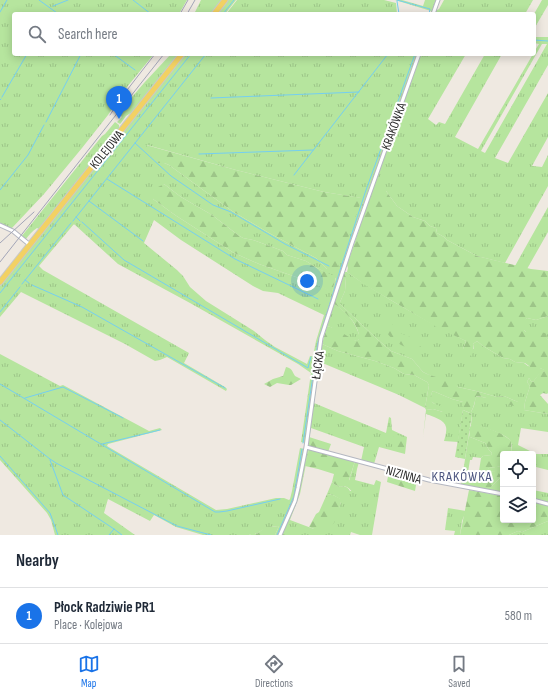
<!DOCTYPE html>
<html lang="en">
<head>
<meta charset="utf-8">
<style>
	body { margin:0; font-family:"Sofia Sans Condensed",sans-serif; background:#f2f2f3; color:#1f2937 }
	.controls { position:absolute; right:12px; bottom:12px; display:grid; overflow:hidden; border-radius:4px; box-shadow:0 2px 10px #0003 }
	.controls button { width:36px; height:36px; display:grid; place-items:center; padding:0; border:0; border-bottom:1px solid #e0e1e3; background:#fff; color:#1f2937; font:20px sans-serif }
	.you { position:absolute; left:307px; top:281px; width:14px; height:14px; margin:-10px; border:3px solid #fff; border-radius:50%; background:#1a73e8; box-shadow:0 0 0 6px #1a73e833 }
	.badge { display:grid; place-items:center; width:26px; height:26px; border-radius:50%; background:#1a73e8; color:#fff; font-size:13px; font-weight:700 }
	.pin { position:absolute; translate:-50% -33px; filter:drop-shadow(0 1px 2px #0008) }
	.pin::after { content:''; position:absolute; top:21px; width:14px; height:12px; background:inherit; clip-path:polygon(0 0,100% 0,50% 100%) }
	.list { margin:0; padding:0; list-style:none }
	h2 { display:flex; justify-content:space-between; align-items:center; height:52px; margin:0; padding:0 16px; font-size:17px }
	h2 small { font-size:13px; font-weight:400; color:#747a83 }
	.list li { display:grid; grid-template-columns:26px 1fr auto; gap:12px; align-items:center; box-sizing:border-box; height:56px; padding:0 16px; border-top:1px solid #e0e1e3 }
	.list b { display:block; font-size:15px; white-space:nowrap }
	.list p { margin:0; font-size:13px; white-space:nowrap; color:#747a83 }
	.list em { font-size:13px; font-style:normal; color:#747a83 }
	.icon { flex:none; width:22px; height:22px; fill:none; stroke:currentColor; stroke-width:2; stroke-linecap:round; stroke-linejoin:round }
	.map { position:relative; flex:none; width:548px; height:535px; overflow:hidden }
	.search { position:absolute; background:#fff; box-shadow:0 2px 10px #0003; left:12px; right:12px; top:12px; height:44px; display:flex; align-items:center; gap:10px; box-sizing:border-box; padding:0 14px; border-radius:4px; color:#747a83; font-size:15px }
	.sheet { height:108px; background:#fff }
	nav { display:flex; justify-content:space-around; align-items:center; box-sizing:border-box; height:56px; border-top:1px solid #e0e1e3; background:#fff; font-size:11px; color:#747a83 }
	nav a { display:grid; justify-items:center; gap:2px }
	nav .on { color:#1a73e8 }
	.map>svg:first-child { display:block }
	.grass { fill:url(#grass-tufts); fill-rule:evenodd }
	.forest { fill:url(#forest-firs) }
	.garden { fill:url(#garden-dots) }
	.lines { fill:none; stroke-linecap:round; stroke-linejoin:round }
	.stream { stroke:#75cff0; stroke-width:1 }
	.street-casing { stroke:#b4b7c1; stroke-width:5 }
	.primary-casing { stroke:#c9c9c9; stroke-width:7 }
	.street { stroke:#fff; stroke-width:3 }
	.primary { stroke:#f2d163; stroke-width:5 }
	.rail { stroke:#a3a6b8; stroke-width:1 }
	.labels { text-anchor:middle; stroke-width:4; stroke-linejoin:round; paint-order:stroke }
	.street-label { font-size:13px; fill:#2e2e2e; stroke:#fff }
	.neighbourhood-label { font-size:14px; letter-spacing:1px; fill:#4d5680; stroke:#fff }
</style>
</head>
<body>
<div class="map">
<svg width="548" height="535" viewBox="0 0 548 535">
	<defs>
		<pattern id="grass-tufts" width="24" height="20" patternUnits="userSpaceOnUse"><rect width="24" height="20" fill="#b6e59e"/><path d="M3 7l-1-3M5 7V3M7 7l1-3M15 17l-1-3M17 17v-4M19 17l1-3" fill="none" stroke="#9dc588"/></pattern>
		<pattern id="forest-firs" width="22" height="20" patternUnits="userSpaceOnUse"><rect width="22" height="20" fill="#b6e59e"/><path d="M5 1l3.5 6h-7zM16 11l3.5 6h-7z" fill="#9dc588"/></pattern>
		<pattern id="garden-dots" width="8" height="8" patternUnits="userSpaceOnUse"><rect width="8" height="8" fill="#b6e59e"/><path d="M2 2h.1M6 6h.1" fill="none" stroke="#9dc588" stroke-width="1.8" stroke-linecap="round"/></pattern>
	</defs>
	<rect width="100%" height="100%" fill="#efe9e1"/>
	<path class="grass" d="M0,0h187l-8,14h-165v40h140l-27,33 -19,28 -26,33 -38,46 -33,35 -11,-6z
		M201,0h21l-11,14h-17z
		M228,0h8l-11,14h-8z
		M237,0h147l12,3 1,11h-171z
		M395,0h7l21,6 2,-6h12l-6,14h-1l1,-3z
		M444,0h89l-8,14h-91l1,-3 4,-2z
		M542,0h6v5l-14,24v-15z
		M534,37h14v28l-53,93 13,5 40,-70v44l-16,29h1l9,1 6,-12v31l-43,77 -28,-7 -30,-16 -3,-3 -7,-4 -1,-5 -6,-2 -5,-5 -12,-4 -16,-11 -11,-15h-14l48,-137h46l-38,65 8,6 3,-3 6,2 40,-70h17l-47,83 23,12 55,-95h1v-2l5,-8 -5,-1zM542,44h5l-62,109 -4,-2z
		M171,54h8l-45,57 -8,5 -5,7 -1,1 -3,-2 5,-5 -2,-2 10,-13 2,-5 12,-14z
		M185,54h233l-61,168 -10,30 -28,91 -14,100 -4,-1 10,-69 -13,-9 -108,-61 -72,-39 -44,-40 -35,42 4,4 146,83 -5,10 41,24 2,2 -1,2 -59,-34 -7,3 -5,1 -30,-17 -104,-52 -21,25v-31zM147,145l89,25 88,22 37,6 -34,71 -11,-11 -47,-25 -37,-22 -63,-46 -5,-2 -9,-2zM164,184l17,13 31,18 26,20 5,3 10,2 30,11 4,4 19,6 11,7 19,10 -4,13 -19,-8 -54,-19 -25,-11 -59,-38 -22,-16zM154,220l27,20 72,46 10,5 15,2 46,22 -8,26 -3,15h-3l-3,8 -32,-17 -10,-7 -11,-9 -48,-30 -16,-14 -7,-11 -6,-6 -33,-27z
		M115,122l4,3v3l-5,7 -75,94 -2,-1c-5,3 -8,7 -11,11l-5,-2 81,-101 3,-2z
		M548,207v25l-21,37 -12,-3z
		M344,272h3c15,11 31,20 47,30 24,14 47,27 72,39l-3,8h11l-1,-5 4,-3 6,5 20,12 7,1 5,3 9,1 4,3 12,2 5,2v1l-5,2 -7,9 -2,-1 -2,-3 -2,4 3,4 -5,16 -1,8 24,4v18l-27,-4 -3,17 18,9h12v16l-12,-3 -3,-3v-10h-22c0,-5 2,-11 -2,-15 -4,-5 -32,-15 -38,-14l1,-11 -4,-2h3c3,-5 5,-11 4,-16l43,6 -14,-6 -7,1 -21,-6 -18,-4 -31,-13 -4,-2 -11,-13 -21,-8 -14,-12 -37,-35v-2l5,-11 1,-14z
		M334,304c13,8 22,18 26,34l-3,3c-11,0 -19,-13 -30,-15z
		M548,316v24l-10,-8h-12l-2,-2v-10l3,-2 9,2z
		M322,344l16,7 37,10 19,7 10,6 10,1 13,7 2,3 -4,23 -26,-13 -79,-33 -6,41 72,30 3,-16 2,1 1,12 15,7 -2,17 -26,-7 -5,17 -13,-3 3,-14 -53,-19 -3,17z
		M0,354l60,32 3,-1 86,46 11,-3 2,2 -54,14 -1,2 109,64 11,-1 49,-11h8l5,2 1,-1 2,-8 8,-43 4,1 -9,48 -16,38h-4l4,-9c-9,0 -16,2 -22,8l-2,-1 -6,1 2,1h-48l-27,-8 -22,-12 -4,6 -42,-22 -4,14 31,22h-80l-4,-15 -4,-7 -47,-53z
		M433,391l19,8 11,3v8l-5,32 -14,-1c1,-4 3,-10 2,-14 -1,-7 -14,-11 -20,-13l-3,23 3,-27 7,-1 10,3c-3,-4 -10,-9 -13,-12l2,-8z
		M469,434l1,3 15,6 4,7 3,3 -1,2 -8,1 -2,2 -8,-1 -1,3h-2l-2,12 11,1v-2c5,0 6,-1 10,-3 4,-1 9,-1 14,-3v28l-42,-8zM494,471l6,7 -9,9 -9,-14z
		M306,449h3l-9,45 -10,26 24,9 25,-21 2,-6 -1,-3 -7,-4 -6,-1 5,-12 2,2 6,3c4,-2 8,0 10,4h3v-7l-4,-3 6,-20 4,1 -2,7 -2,11 19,5 2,-5 5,2 -9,53h-12l-9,-3 -1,3h-68l14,-35z
		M533,490l15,3v9l-15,-3z
		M448,508l18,3 -4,10 -2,14h-6l1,-4 -10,-1z
		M548,521v14h-39l9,-4 4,1z"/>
	<path class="forest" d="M146,145l90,25 88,22 38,6 -25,72 -10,-1 -11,-11 -47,-25 -37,-22 -63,-46c-4,-2 -7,-2 -11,-2 -6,-2 -9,-13 -12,-18z
		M164,184l17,13 31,18 26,20 5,3 10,2 30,11 4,4 19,6 11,7 19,9 -4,15 -19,-9 -54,-19 -25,-11 -59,-38 -22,-16 1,-10z
		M378,187l4,1 4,3 11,15 16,11 12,4 5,5 6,2 1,5 7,4 3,3 30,16 54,13 17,2v45l-12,4 -9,-2 -2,2 -1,2 2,3 -2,5 2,2 9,-1 10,2 2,2 -1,3 2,2v53l-1,1 -4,-1 -3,2 8,9v10l-24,-4 1,-8 5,-16 -3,-4 2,-4 2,3 2,1 7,-10 5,-1 -1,-1 -4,-2 -7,1 -8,-6 -10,-1 -5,-3 -7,-1 -20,-12 -6,-5 -4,3c1,6 1,12 -6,13l-2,-1 -2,-7 3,-8 -26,-12 -75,-44 -18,-13 1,-4 -1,-3 25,-74z
		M344,272l2,5 -1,14 -5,11v2l37,35 14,12 21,8 11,13 4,2 24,8 7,5 18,4 21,6 7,-1 14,6 1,2 -2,3 -34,-10 -7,-1c-1,5 -2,11 -5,16h-3l-5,-2v-8l-11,-3 -19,-8 -1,1c-4,17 8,9 14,19l-3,1 -10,-3 -7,1 -1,-2 4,-23 -2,-3 -13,-7 -10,-1 -10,-6 -19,-7 -37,-10 -16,-7 5,-18 7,2 20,12 2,1 3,-2c1,-14 -14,-28 -25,-35z
		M386,319c6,3 7,7 12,12 6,6 16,4 21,14 3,3 4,4 4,8l-3,2c-12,-8 -27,-11 -34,-24 -2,-4 -3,-7 -2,-11z
		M286,367c6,1 6,4 9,9l6,3 -10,6h-2l-12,-2 -7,4 -6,-3 9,-5 10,-3z
		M472,424c11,2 32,9 39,17v13h-8v11l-6,2 -8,1 -3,3h-7l2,-13 2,-2 8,-1 1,-2 -3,-3 -4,-7 -15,-6c-1,-4 -1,-10 2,-13z
		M397,435c7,0 8,7 8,13l-3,3h-6l-2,-1c-2,-5 -3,-9 0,-14z
		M309,437l22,7 -3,8 -20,-6z
		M309,449l46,12 -6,19 4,3v10l-1,-1c-3,-4 -6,-7 -12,-5l-6,-3 -2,-2 2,-8 -16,-5 -13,-3z
		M389,471l28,8 -2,12 -28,-9z
		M494,471l5,2 1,5 -9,9h-10l-7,-4v-4c8,-8 10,-6 20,-8z
		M469,490l34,6v24h30v-18l15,3v16l-26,11 -4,-1 -9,4h-49z
		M327,494l6,1 8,4v3c-2,6 -3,14 -6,19 -2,6 -17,13 -23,13l2,-5 -5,-2 7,-13 3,-2z
		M279,526l-4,9h-24l-2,-1v-1l3,-1 5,2 8,-7z"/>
	<path class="garden" d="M463,410l9,4 -7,45 -10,-2z"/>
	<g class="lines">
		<path class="stream" d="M39,0l18,13
			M133,0l18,14
			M397,0l33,9 -1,5
			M397,1l2,13
			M53,6l15,-6
			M0,12l7,-12
			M223,14l11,-14
			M534,40l14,1
			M113,54l22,16
			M2,97l25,-43
			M211,98l148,-6
			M0,100l1,-1
			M46,122l35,-68
			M135,143l36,33 42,29 18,7 54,32 44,22
			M199,154l114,-4
			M294,175l94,-121
			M107,179l128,80 83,40
			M0,190l28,-35 16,-30
			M89,201l54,40
			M76,217l4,4
			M73,221l133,-167
			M82,222l42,38 165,97 19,11 3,-11
			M25,280l4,3
			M22,284l49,-61
			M32,285l50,22 143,81
			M0,293l191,-239
			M0,312l20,-25
			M0,384l215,128h4l8,-1 53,-12
			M25,398l38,-11 60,31
			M0,420l50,39 6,4 121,63 34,9
			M303,443l15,-101 23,-75 24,-74 50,-139
			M102,444l58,-14
			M0,456l50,57 8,22
			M50,460l13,35 51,34 8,6
			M109,535l5,-6
			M277,535l17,-39 8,-47"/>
		<g class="street-casing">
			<path id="street" d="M433,14l5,-14
				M0,225l13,6 17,14
				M306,447l123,33 74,14
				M533,500l15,4
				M280,535l15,-34 3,-13 8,-41 15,-109 31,-95 67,-189"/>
		</g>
		<g class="primary-casing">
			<path id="primary" d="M214,14l11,-14
				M0,282l182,-228"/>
		</g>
		<use href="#street" class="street"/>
		<use href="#primary" class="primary"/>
		<path class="rail" d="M180,14l8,-14
			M187,14l8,-14
			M110,115l14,-21 31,-40
			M0,243l34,-31
			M0,262l164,-208"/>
	</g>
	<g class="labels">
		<g class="street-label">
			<text transform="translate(393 126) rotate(-70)" y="5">KRAKÓWKA</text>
			<text transform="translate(106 149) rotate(-51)" y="5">KOLEJOWA</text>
			<text transform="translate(317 365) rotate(-82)" y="5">ŁĄCKA</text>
			<text transform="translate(404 474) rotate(16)" y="5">NIZINNA</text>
		</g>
		<g class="neighbourhood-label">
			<text x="462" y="481">KRAKÓWKA</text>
		</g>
	</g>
</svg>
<div class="controls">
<button><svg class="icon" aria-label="locate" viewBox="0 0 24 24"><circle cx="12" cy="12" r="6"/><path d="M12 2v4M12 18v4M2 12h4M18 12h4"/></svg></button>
<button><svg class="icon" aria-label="layers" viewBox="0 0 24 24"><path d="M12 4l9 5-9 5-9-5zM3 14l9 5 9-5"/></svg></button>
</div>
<div class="you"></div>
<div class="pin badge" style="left:119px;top:119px">1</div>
<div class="search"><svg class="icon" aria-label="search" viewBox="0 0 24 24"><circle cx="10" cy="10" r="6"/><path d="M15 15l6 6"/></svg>Search here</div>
</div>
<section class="sheet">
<h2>Nearby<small></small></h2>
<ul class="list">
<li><span class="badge">1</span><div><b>Płock Radziwie PR1</b><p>Place · Kolejowa</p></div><em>580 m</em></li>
</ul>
</section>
<nav>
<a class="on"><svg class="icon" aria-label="map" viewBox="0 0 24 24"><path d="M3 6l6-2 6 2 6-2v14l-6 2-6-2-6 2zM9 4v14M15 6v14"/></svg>Map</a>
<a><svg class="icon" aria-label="directions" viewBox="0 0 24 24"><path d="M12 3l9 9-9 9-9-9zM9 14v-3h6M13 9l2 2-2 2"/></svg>Directions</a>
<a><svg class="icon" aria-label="saved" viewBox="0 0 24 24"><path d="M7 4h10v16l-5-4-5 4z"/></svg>Saved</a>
</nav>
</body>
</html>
